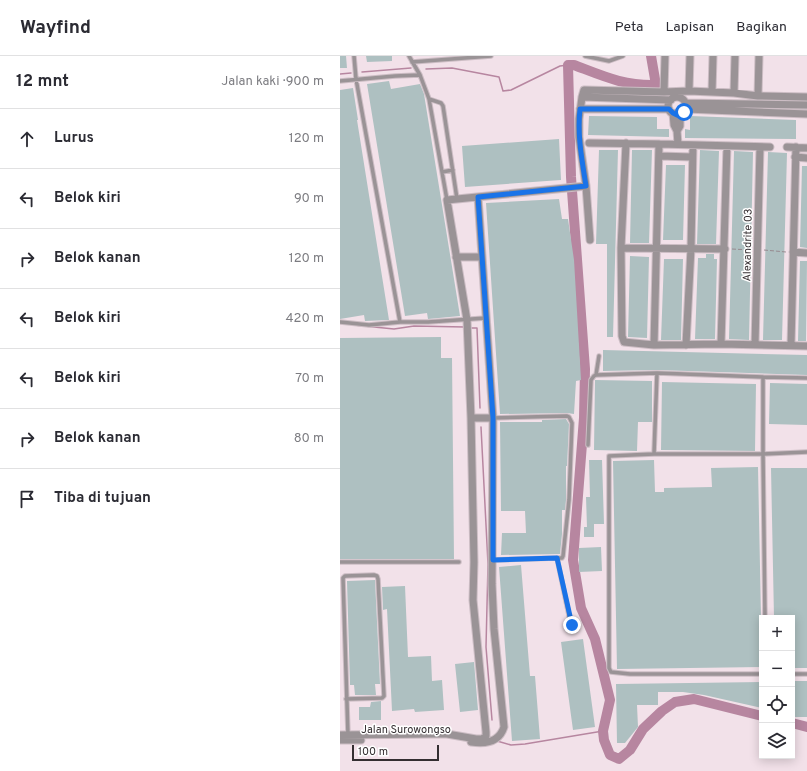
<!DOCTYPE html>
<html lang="id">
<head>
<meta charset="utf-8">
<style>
	body { margin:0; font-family:Overpass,sans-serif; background:#f2f2f3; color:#2b2b33 }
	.controls { position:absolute; right:12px; bottom:12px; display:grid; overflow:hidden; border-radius:0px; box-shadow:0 2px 10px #0003 }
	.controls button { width:36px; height:36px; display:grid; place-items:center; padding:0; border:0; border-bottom:1px solid #e1e1e2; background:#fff; color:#2b2b33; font:20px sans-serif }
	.scale { position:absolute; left:12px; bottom:10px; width:87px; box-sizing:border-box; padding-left:4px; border:2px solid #342e31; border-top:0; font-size:11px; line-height:14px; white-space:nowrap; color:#342e31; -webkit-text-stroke:3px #fff; paint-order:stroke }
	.stop { position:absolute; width:12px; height:12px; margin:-9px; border:3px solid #1a73e8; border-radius:50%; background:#fff }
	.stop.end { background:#1a73e8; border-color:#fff; box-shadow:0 1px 4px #0008 }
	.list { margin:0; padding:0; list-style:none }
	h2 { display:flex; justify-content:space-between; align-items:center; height:52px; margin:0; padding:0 16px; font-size:17px }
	h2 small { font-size:13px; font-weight:400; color:#7c7c81 }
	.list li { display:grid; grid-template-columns:26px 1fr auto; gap:12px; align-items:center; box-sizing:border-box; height:60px; padding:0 16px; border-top:1px solid #e1e1e2 }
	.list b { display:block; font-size:15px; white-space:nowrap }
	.list em { font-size:13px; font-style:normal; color:#7c7c81 }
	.icon { flex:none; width:22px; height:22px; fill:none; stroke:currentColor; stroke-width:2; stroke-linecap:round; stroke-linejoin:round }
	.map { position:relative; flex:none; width:467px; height:715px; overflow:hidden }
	header { display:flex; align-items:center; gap:24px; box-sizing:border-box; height:56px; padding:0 20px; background:#fff; border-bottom:1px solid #e1e1e2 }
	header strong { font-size:19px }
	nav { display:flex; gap:22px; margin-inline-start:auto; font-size:14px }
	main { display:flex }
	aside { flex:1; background:#fff }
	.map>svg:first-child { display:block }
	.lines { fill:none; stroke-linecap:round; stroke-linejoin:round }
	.stream { stroke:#b786a0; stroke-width:1.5 }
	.river { stroke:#b786a0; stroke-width:10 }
	.building { fill:#aec0c1 }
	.lane-casing { stroke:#ccbdc4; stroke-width:5.5 }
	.street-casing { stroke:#ccbdc4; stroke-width:9 }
	.path { stroke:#968a90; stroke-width:1; stroke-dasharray:4 2; stroke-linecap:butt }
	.lane { stroke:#9a9396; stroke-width:3.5 }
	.street { stroke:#9a9396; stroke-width:7 }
	.route { stroke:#1a73e8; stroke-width:5 }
	.labels { text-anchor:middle; stroke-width:3; stroke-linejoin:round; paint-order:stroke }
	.street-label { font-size:11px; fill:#342e31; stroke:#fff }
</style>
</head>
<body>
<header>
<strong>Wayfind</strong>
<nav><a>Peta</a><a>Lapisan</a><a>Bagikan</a></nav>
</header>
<main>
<aside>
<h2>12 mnt<small>Jalan kaki · 900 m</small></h2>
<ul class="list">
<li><svg class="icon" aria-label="ahead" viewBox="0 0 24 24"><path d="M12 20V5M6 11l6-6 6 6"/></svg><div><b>Lurus</b></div><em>120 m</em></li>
<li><svg class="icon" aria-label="left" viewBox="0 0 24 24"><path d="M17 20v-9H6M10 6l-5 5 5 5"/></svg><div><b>Belok kiri</b></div><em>90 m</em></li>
<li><svg class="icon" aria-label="right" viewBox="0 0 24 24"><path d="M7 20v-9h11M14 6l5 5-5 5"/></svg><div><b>Belok kanan</b></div><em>120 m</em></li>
<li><svg class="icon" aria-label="left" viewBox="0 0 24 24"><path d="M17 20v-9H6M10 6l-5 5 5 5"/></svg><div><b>Belok kiri</b></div><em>420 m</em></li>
<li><svg class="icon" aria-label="left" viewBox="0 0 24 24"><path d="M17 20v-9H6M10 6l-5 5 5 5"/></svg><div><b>Belok kiri</b></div><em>70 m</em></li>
<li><svg class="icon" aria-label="right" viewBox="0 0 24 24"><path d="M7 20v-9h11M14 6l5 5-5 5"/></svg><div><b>Belok kanan</b></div><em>80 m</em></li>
<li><svg class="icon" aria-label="arrive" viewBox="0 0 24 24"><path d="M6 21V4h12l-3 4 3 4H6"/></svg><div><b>Tiba di tujuan</b></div></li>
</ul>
</aside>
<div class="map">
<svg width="467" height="715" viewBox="0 0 467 715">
	<rect width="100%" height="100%" fill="#f2e1e9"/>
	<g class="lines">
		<path class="stream" d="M86,13l26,-1 47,9 4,14 8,-1 49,-24 8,-1
			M22,16l49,-4
			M0,18l11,-1
			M14,269l40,4 20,-3 51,1
			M129,272h8l3,80
			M141,371l7,137 -2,83 6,73
			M157,685l14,4 14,-1 78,-13"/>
		<path class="river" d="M311,0l5,29c-32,1 -53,-9 -82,-20h-6l3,112 14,192 -1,49 -11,142 8,48 14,31 15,61 -7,31 1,9 6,15 9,4 11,-9 13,-21 19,-18 13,-9 19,-3 68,17
			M452,667l15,4"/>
	</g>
	<path class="building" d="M0,0h6l1,12h-7z
		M26,0h26v5l-25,1z
		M49,25l2,8 29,-5 4,10 36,222 -32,3 -1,-6 -22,3 -38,-232z
		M13,32l5,32h-1l32,200 -24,1 -1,-6 -24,4v-229z
		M249,60l68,1v12h12v8l-81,-2z
		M350,60l106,4v19l-111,-1v-9l5,1z
		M219,83l2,41 -96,7 -3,-41z
		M259,94h19l-5,187h-6v-93h-11z
		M292,94h20l-3,93h-19z
		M360,94l19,1 -3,93h-19z
		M394,95l19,1 -4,188 -20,-1z
		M428,96l19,1 -5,187h-19z
		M326,109h19l-2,75h-20z
		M462,110h5v82l-7,-1z
		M219,143l3,20h6l6,41 7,120 -5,1 -2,33 -7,-1 -67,1 -14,-211z
		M366,198h8v5h3l-2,80h-20l3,-81h8z
		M290,200l19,1 -2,81 -19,-1z
		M324,203h19l-2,81h-20z
		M460,205h7l-1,80h-8z
		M101,281v21h11l2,201h-114v-221z
		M263,294l204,5v20l-150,-5 -54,1z
		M255,324l57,1v41h-14l-1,29 -43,-1z
		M322,326l94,2 -1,67 -94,-1z
		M430,327l37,1v41l-38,-1z
		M226,363l3,5 -2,42h-1v34l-1,10h-3v24l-2,20 -59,1 1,-22h24l-1,-22h-24l-1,-89h42v-2z
		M249,404h13l2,64h-10v13h-10v-10h3l-1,-30h4z
		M314,404l1,32h9v-4l48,-1 -1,-19 47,-1 4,200 -145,2 -4,-208z
		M431,412h36v200h-15v-50h-18z
		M261,491l1,24 -23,1v-24z
		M181,509l9,111h5l5,63 -28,2 -13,-174z
		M35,524l5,104h-5l1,11h-21l-1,-10h-4l-3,-104z
		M65,530l3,71 23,-1 1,25 10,-1 2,30 -29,2 -1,-3 -22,2 -5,-102 -4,1 -1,-23z
		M243,583l12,88 -22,3 -12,-88z
		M134,606l4,48 -18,2 -5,-48z
		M452,625h15v36h-15z
		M422,626v26l-58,-13 -21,-3h-25v13h-21l1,22 -13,16h-8l-1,-59z
		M41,645v19h-22v-13h11l1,-5z"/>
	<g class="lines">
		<g class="lane-casing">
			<path id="lane" d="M14,0l2,23 44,243
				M69,0l11,19
				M245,0l24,5 14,-5
				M72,6l79,-6
				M0,25l55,-5 25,-1 9,24 18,101
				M89,43l12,4 2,3 14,93
				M102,116l11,-2
				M0,266l29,3 31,-3h28l58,-4
				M256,319l3,-19
				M423,321l44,1
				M248,389l3,-65 3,-4 2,-1 61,-2 106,4v77l44,-2
				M314,398l3,-81
				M217,502l14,67
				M153,504l64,-2h5l1,-2 6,-56 3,-77 -3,-6 -2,-1 -74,2
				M0,506h119
				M422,618h-132l-19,-2 -2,-4v-212l45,-2h109l2,164
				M452,618h15
				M6,643l36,-1 2,-2 -6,-117 -1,-3 -3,-1 -29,1 -2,2 5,157"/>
		</g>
		<g class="street-casing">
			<path id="street" d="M349,35l1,-35
				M324,36l1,-36
				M372,36l1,-36
				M394,37l1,-37
				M418,40l49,1
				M242,41l89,3
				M328 50a9 9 0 1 1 18 0a9 9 0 1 1-18 0Z
				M346,47l121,2
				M240,53h89
				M346,53l121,5
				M333,57l1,12 3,6 1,13
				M337,75l3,-5v-12
				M249,87l70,1 111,3
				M286,87l-5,105 1,88 2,6 30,3 67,-1 86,2
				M447,91l20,1
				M319,100l33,1
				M455,101l12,1
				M250,184l-4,-54 -7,-49v-18l3,-22 2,-7 80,2 25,-1 45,2 24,3 1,-40
				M281,192l104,1
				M453,196l14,1
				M116,201h26
				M381,288l6,-198
				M314,289l5,-201
				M346,289l5,-97 2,-103
				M415,289l5,-198
				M451,289l5,-198
				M131,362h22
				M0,679l91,-1h16l29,5h6l4,-3v-4l-13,-132 1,-38 -3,-144 -4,-98 -20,-120 139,-14
				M0,684h21
				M131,686c13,2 28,1 33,-15l-10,-98 -2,-45 1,-166 -15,-221"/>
		</g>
		<path class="path" d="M392,193l18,1
			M424,194l22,2"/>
		<use href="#lane" class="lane"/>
		<use href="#street" class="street"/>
	</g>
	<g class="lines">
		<path class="route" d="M232,569l-15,-67 -64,2v-142l-15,-221 108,-11c-4,-26 -9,-51 -6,-77h89l4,4 4,2 7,-3"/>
	</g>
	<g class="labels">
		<g class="street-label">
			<text transform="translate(407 189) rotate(-89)" y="4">Alexandrite 03</text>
			<text x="66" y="677">Jalan Surowongso</text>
		</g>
	</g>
</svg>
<div class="controls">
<button>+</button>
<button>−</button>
<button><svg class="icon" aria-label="locate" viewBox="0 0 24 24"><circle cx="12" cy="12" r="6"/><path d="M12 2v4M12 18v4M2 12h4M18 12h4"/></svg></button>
<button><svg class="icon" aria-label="layers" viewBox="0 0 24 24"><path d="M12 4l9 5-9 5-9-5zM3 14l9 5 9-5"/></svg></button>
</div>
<div class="scale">100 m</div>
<div class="stop" style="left:344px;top:56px"></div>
<div class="stop end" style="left:232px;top:569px"></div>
</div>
</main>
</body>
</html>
